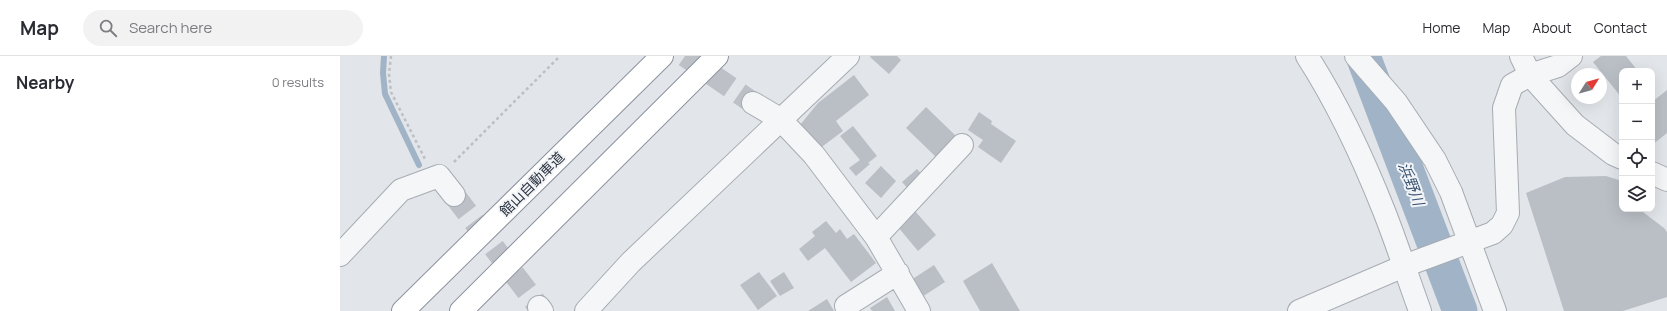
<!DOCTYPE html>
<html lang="en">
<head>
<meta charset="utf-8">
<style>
	body { margin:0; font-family:Manrope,"Noto Sans JP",sans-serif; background:#f2f2f3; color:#2b2b33 }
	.controls { position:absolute; right:12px; top:12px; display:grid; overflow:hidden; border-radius:8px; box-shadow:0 4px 16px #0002 }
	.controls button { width:36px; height:36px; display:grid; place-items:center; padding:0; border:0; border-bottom:1px solid #e1e1e2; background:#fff; color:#2b2b33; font:20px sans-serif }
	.compass { position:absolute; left:1231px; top:12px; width:36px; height:36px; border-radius:50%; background:#fff; box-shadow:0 4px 16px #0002; rotate:53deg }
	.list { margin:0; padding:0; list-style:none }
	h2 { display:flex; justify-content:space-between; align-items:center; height:52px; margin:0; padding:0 16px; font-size:17px }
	h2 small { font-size:13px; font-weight:400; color:#7c7c81 }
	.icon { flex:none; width:22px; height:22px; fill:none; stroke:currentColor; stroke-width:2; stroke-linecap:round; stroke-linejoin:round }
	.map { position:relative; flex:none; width:1327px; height:255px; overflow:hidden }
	header { display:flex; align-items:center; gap:24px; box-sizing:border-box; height:56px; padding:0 20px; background:#fff; border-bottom:1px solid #e1e1e2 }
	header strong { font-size:19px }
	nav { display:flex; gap:22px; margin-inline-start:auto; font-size:14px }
	.search { width:280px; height:36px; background:#f2f2f3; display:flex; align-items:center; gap:10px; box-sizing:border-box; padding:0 14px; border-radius:22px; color:#7c7c81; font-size:15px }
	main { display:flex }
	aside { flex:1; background:#fff }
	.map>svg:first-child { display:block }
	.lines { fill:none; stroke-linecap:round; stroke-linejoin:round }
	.stream { stroke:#a0b3c7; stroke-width:6 }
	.river { stroke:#a0b3c7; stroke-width:35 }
	.building { fill:#babfc6 }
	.minor-tunnel { stroke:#bdc1c7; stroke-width:22; stroke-dasharray:22 11; stroke-linecap:butt }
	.minor-casing { stroke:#a7acb3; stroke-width:24 }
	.tertiary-casing { stroke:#a7acb3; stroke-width:24 }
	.motorway-casing { stroke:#8b939f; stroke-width:24 }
	.path { stroke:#bcbfc4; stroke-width:2.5; stroke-dasharray:3 3; stroke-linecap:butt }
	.minor { stroke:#f5f6f8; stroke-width:22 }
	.tertiary { stroke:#f5f6f8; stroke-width:22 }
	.motorway { stroke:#fff; stroke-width:22 }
	.labels { text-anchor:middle; stroke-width:4; stroke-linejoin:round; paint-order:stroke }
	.street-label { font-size:14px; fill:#2b3340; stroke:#f2f4f7 }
	.water-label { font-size:15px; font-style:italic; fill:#395371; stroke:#f2f4f7 }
</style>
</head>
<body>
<header>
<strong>Map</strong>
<div class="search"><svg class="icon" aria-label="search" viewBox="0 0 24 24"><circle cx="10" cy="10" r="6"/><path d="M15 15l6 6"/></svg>Search here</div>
<nav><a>Home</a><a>Map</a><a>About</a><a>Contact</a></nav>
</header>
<main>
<aside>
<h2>Nearby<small>0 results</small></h2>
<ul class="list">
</ul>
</aside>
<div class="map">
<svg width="1327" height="255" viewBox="0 0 1327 255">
	<rect width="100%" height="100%" fill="#e2e5e9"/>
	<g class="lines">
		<path class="stream" d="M44,0l-1,17 2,21 34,71"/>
		<path class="river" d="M1023,0l97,255"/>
	</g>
	<path class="building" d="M531,0h26l4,4 -12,14 -19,-17z
		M1261,0h25l12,15h-16v27l-29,-36z
		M514,19l15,20 -33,26 7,10 -24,18 -19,-24 18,-22z
		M1327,34v43l-15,12v-43z
		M586,51l30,29 -20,21 -30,-29z
		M639,56l13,9 -1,3 25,17 -15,22 -23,-16 5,-7 -15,-10z
		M513,70l24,30 -9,7 2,1 -14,12 -7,-8 11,-8 -20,-24z
		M541,110l15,15 -15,17 -16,-15z
		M577,113l8,9 -15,13 -8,-9z
		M1266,120l16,5v28h17l25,19 3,4v65l-44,14h-59l-38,-118 39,-16z
		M575,155l21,24 -18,16 -20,-24z
		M486,165l10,12 4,-4 7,10 7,-5 22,29 -25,19 -26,-34 -17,13 -9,-12 16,-13 -3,-4z
		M652,207l28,48h-40l-17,-30z
		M594,209l11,17 -23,15 -11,-17z
		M419,216l18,24 -19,14 -18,-25z
		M444,216l10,16 -14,8 -10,-15z
		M547,241l8,14h-23l-2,-3z
		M487,243l7,12h-26z"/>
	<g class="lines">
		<path class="minor-tunnel" d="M345,0l68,47
			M114,139l85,112"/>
		<g class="minor-casing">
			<path id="minor" d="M1181,0l9,19 45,50 38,29 9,4
				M413,47l27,16 34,36 62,82 43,74
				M1312,117l15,7
				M536,181l86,-92
				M0,199l61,-65 38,-14 15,19
				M199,251l3,4
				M246,255l45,-49 217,-206
				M508,255l-2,-5 52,-33
				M959,255l105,-45 89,-33 9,-8 6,-12 -4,-105 8,-23 18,-10 28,-9 13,-10"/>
		</g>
		<g class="tertiary-casing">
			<path id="tertiary" d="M967,0c31,48 56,102 77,155 13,33 24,67 36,100
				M1016,0l40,46 39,58 16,32 44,119"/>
		</g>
		<g class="motorway-casing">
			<path id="motorway" d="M63,255l259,-255
				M121,255l256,-255"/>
		</g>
		<path class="path" d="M51,0l-2,18 2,18 34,67
			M114,106l106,-106"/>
		<use href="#minor" class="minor"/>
		<use href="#tertiary" class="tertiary"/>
		<use href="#motorway" class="motorway"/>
	</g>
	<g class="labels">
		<g class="street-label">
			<text transform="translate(192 128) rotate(-45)" y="5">館山自動車道</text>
		</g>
		<g class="water-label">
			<text transform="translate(1071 128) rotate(69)" y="5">浜野川</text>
		</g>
	</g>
</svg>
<div class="controls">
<button>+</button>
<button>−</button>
<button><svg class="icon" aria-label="locate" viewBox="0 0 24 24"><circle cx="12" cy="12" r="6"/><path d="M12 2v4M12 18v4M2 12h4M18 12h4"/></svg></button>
<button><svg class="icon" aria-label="layers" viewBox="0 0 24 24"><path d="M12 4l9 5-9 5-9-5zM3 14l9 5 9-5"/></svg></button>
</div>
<svg class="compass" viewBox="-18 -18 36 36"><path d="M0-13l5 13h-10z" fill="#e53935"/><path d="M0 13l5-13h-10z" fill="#7c7c81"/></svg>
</div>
</main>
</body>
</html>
